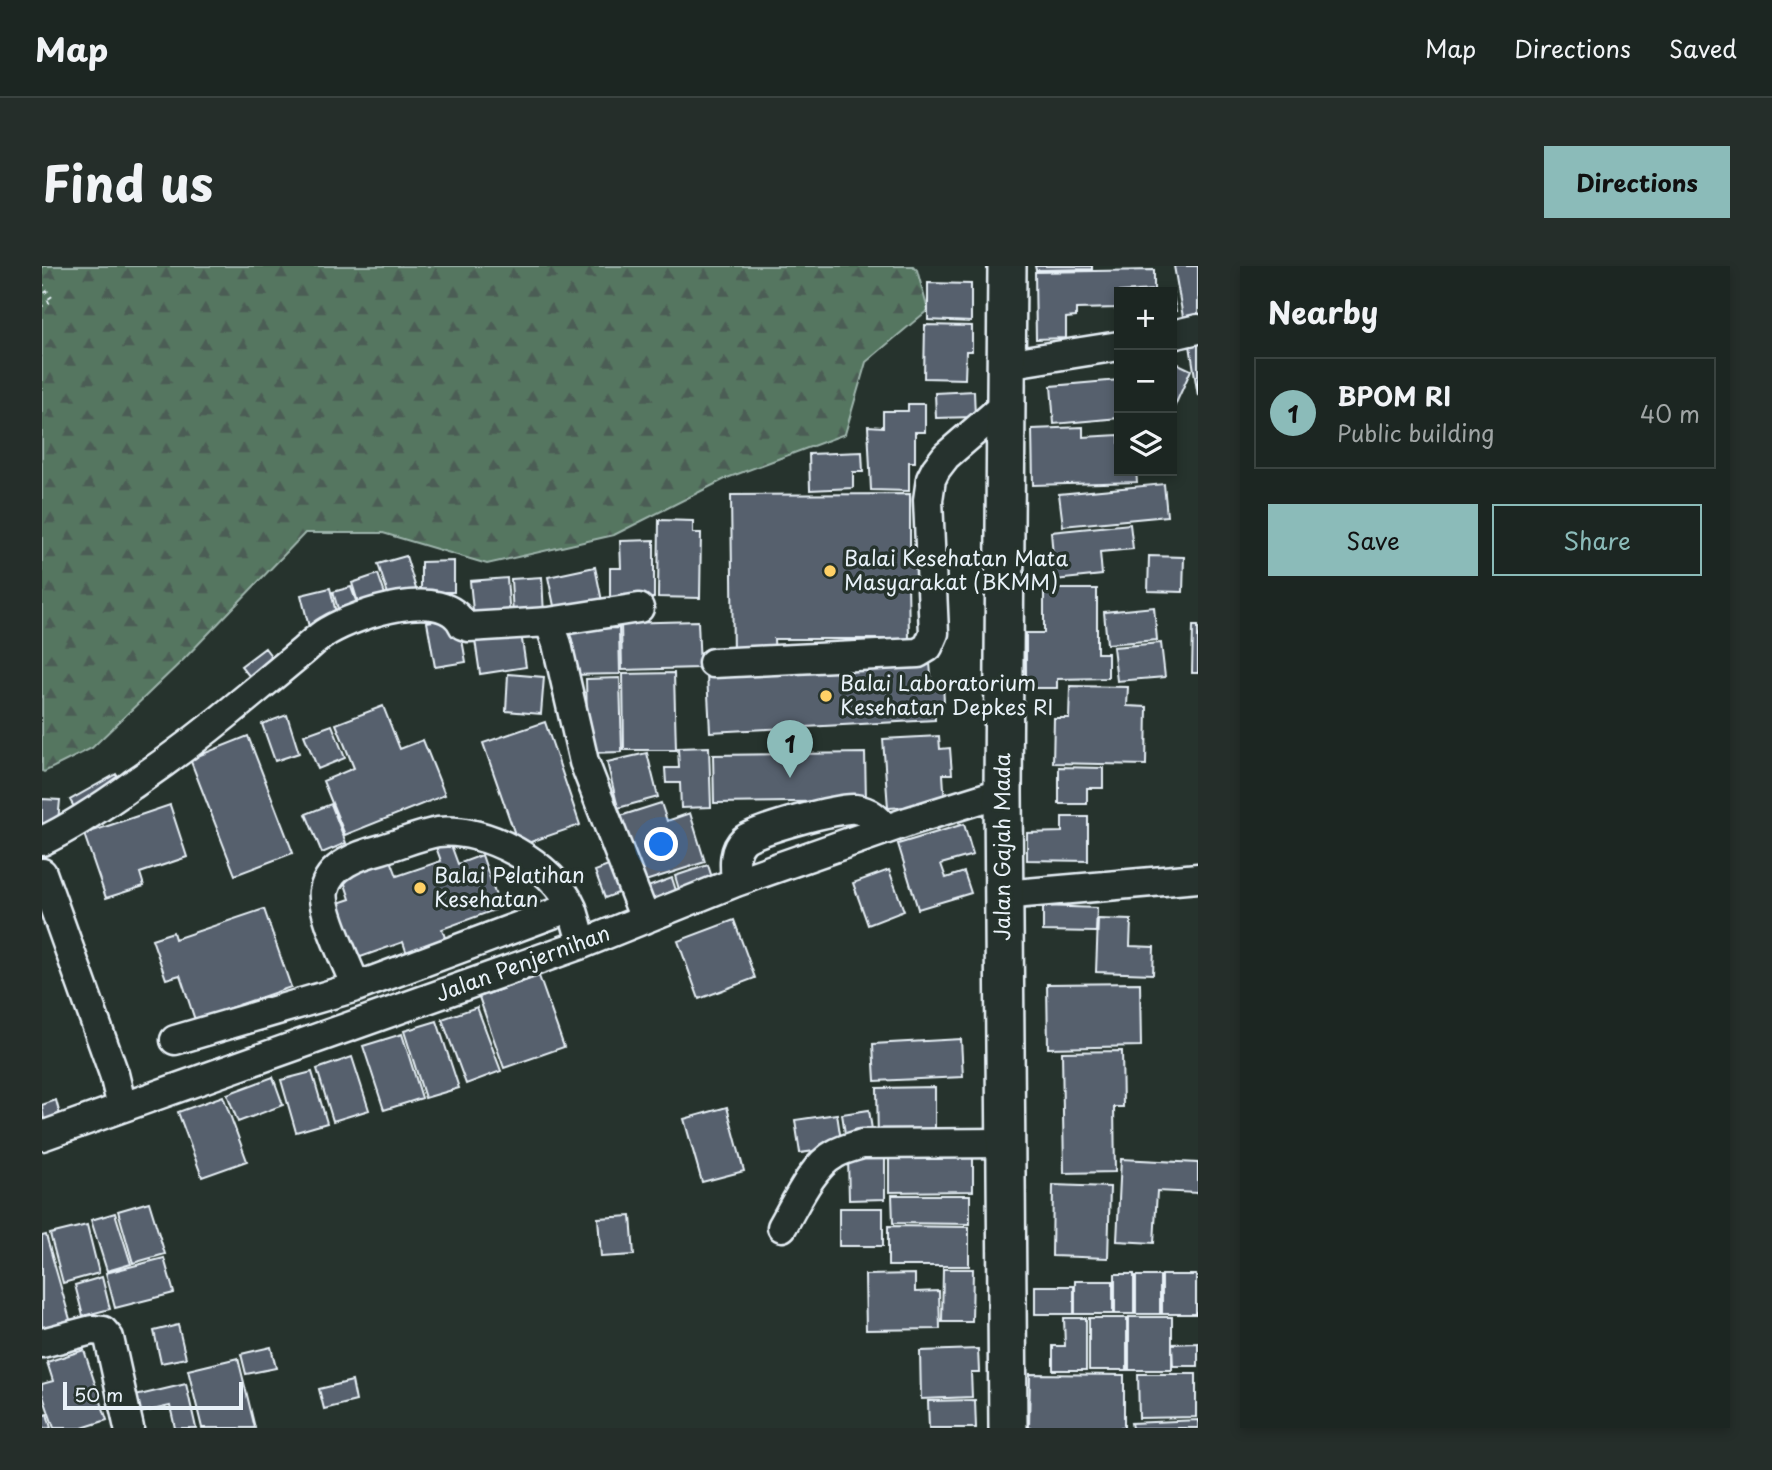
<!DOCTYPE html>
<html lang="en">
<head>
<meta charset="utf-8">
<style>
	body { margin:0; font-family:"Playpen Sans",sans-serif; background:#252e2a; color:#f1f3f6 }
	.controls { position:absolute; right:21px; top:21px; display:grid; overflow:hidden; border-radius:0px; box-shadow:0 4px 10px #0003 }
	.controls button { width:63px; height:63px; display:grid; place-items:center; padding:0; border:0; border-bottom:2px solid #3a4340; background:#1c2622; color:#f1f3f6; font:35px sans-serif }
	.scale { position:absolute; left:21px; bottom:18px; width:180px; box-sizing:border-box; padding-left:7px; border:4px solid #e8f1f8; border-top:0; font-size:19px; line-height:24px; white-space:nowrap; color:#e8f1f8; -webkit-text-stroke:5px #26332d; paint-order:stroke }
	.you { position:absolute; left:620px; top:579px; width:24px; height:24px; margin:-18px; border:5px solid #fff; border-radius:50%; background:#1a73e8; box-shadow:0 0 0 10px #1a73e833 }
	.badge { display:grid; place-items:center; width:46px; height:46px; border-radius:50%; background:#8bbbb9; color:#111; font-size:23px; font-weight:700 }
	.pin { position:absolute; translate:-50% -58px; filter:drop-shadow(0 2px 4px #0008) }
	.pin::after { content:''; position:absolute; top:37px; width:24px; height:21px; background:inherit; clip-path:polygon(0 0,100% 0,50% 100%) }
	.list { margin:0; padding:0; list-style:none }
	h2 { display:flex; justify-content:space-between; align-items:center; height:91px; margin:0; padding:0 28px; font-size:30px }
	h2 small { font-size:23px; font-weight:400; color:#a0a5a5 }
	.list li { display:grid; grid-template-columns:46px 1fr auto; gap:21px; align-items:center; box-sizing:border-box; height:112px; margin:0 14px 14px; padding:0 14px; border:2px solid #3a4340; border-radius:0px }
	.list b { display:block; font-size:26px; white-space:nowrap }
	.list p { margin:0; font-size:23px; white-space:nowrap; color:#a0a5a5 }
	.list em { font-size:23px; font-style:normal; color:#a0a5a5 }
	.actions { display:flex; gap:14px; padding:21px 28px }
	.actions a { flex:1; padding:16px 0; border:2px solid #8bbbb9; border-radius:0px; text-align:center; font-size:24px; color:#8bbbb9 }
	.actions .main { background:#8bbbb9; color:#111 }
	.icon { flex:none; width:38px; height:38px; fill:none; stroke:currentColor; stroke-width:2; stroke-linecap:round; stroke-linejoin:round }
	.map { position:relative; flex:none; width:1156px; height:1162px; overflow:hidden; border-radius:0px }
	header { display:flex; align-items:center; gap:42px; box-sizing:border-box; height:98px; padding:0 35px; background:#1c2622; border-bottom:2px solid #3a4340 }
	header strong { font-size:33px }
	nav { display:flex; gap:38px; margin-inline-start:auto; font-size:24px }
	.intro { display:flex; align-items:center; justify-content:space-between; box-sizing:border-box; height:168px; padding:0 42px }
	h1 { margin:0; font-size:49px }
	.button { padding:18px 32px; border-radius:0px; background:#8bbbb9; color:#111; font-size:24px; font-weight:700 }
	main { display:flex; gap:42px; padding:0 42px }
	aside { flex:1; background:#1c2622; border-radius:0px; box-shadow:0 4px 10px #0003 }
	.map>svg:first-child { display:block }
	.forest { fill:url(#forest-firs); stroke:#9eb4ac; stroke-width:2 }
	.building { fill:#56606d; stroke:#e8f1f8; stroke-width:2 }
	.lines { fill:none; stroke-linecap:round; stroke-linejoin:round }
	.minor-casing { stroke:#e8f1f8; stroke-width:33 }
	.major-casing { stroke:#e8f1f8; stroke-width:42 }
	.path { stroke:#e8f1f8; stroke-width:4.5; stroke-dasharray:2 5; stroke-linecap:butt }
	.minor { stroke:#26332d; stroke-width:28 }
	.major { stroke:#26332d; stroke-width:37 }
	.poi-dot { fill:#ffd166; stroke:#26332d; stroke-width:2.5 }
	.labels { text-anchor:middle; stroke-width:7; stroke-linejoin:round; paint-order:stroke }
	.poi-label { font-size:21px; fill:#e8f1f8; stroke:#26332d; text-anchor:start }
	.street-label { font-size:21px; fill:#e8f1f8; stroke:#26332d }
</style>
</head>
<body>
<header>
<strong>Map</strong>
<nav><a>Map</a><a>Directions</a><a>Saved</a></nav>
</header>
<div class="intro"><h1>Find us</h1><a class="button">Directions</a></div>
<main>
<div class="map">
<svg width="1156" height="1162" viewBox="0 0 1156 1162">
	<defs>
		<pattern id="forest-firs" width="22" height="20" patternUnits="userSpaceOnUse" patternTransform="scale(1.75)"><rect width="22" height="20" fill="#547660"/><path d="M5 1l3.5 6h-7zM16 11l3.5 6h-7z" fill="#4c5d54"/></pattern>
	</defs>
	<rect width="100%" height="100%" fill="#26332d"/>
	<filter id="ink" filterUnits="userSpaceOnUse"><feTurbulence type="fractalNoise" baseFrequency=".0143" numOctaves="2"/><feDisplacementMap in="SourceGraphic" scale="14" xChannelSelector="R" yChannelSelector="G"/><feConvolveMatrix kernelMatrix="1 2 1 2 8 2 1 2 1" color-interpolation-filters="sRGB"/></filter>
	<g filter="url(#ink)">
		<path class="forest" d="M0,0h871l4,4 11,40 -62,52 -21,72 -118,44 -113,57 -127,29 -104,-31h-78l-121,126 -92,89 -48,24 -2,-1z"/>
		<path class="building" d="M993,0h57v3l-56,1z
			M1132,0h24v48l-15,3z
			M1112,4v20l-35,2v16l-43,1v8l-10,1v20l-30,1 -1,-67z
			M886,17l43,1v38l-43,-2z
			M1130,25l4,20h-4v-19h-6z
			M883,59l47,1v25h-6l-1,28 -41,-1z
			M1156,72v58l-9,-57z
			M1130,95l19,9 -19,42z
			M1077,114v38l-65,6 -3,-38z
			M932,125l1,26 -39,1 -1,-25z
			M866,138h17v28h-10v30h-6v29l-38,-1 -3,-64 15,1v-16h25z
			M1041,161v10l36,-2v36h17l1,11 -104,3 -1,-56z
			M820,186l1,20h-10v16l-43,2 -1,-36z
			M1122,218l3,32 -104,10 -4,-32z
			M868,228v68l19,-1v20h-21l1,58h-135l1,18h-42l-2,-162z
			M617,254l34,1v12h8l-1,65 -42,-1z
			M1088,258l3,25 -33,3 2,23 -47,5 -4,-48z
			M612,274v58h-44v-30h11l-1,-27z
			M364,290l11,36 -27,8 -12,-36z
			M1107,290l35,1 -1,35 -35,-1z
			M412,295v31h-33v-30z
			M553,301l7,34 -47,10 -7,-34z
			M336,308l10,29 -27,9 -9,-29z
			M500,311l2,38 -31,1 -2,-37z
			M465,312l3,39 -36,3 -4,-39z
			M309,321l9,25 -19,7 -8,-27z
			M288,322l8,33 -29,6 -8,-32z
			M1002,323h53v64h11v25l-51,1v9h-31v-55h18z
			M1112,341l3,33 -50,4 -3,-32z
			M416,351l8,45 -31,5 -8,-45z
			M656,355l2,47 -78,2 -1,-47z
			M1151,360h5v47h-6z
			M577,362l1,46 -52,1 -1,-46z
			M479,367l5,34 -46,7 -5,-34z
			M1119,377l4,34 -48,4 -4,-34z
			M223,382l13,17 -23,18 -14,-17z
			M888,397l2,23 11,-1 1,16 -10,1 1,18 -225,12 -3,-57z
			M632,407l2,77h-52l-1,-76z
			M466,408l36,3 -3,37 -35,-3z
			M578,412l2,74 -34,1 -2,-74z
			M1028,420l58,1 -1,19 20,1 -1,58 -93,-2 1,-45h15z
			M341,440l17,43 23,-9 22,55 -100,40 -22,-54 31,-13 -18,-44z
			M245,449l12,38 -24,8 -13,-37z
			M503,456l35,103 -61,21 -36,-103z
			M290,459l13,33 -27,11 -14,-34z
			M206,470l45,117 -58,22 -45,-116z
			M897,470l1,13 10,-1 2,26h-9l2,31 -57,3 -5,-69z
			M667,481l2,60 -30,1 -1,-25h-14l-1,-15h14l-1,-20z
			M605,487l11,44 -40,11 -11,-46z
			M823,487l1,48 -152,2 -1,-48z
			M1017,501l44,1v20h-16v16h-28z
			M74,508l8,14 -46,26 -8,-14z
			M0,533l18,1 -3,32 -15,-1z
			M619,537l6,18 23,-8 15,49 -66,21 -22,-66z
			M289,538l15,39 -24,10 -16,-39z
			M128,539l17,52 -47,16 4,13 -38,12 -22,-64z
			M1020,551h26v44l-61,-1v-27l35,-1z
			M922,558l9,31 -32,9 5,14 18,-6 7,21 -53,16 -20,-65z
			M405,568l11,30 24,-9 18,53 -58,21 5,14 -39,14 -5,-15 -48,17 -20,-55 15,-5 -9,-27 48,-17 8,21 44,-15 -8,-22z
			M574,597l10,27 -21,8 -10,-27z
			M666,599l6,19 -33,12 -6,-20z
			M847,604l15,41 -36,14 -15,-42z
			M630,612l7,22 -29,10 -8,-21z
			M1001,640l54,2 -1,24 -53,-1z
			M222,643l27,78 -96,33 -15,-45 -14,4 -14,-40 21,-7 2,7z
			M1056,653l33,1 -1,26 24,1 -1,27 -57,-2z
			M692,654l21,58 -56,21 -21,-58z
			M497,710l25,71 -60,21 -25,-71z
			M1098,717l1,63 -93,2 -1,-64z
			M435,741l24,64 -35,13 -24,-65z
			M395,755l22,67 -34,10 -21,-67z
			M360,768l20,64 -38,12 -21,-64z
			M919,773l2,38 -88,4 -2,-37z
			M1080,785l1,56h-9l1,65 -51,1 -2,-121z
			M310,791l17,53 -36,11 -16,-52z
			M270,806l15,51 -31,9 -15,-52z
			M231,811l10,28 -45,17 -11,-28z
			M893,821v52l-57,1 -1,-52z
			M181,830l24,65 -45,16 -24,-65z
			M14,834l4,15 -16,5 -2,-15z
			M685,841l17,64 -42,11 -18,-63z
			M827,844l4,26 -27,4 -4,-26z
			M795,848l5,33 -42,6 -5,-33z
			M931,883v42l-84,1v-42z
			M806,891h37v42l-36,1z
			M1079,893l77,4v30l-41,-2 -3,52 -37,-2z
			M1011,919l57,2 -2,71 -56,-2z
			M850,929h78v29l-77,-1z
			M107,936l16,52 -32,9 -15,-52z
			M797,942h44v38h-44z
			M73,947l16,51 -24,7 -16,-51z
			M589,950l3,39 -33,2 -3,-39z
			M45,959l12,48 -36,10 -13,-49z
			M846,960l81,1v39h-81z
			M4,969l27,95 -31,8v-102z
			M122,992l10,35 -59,15 -9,-35z
			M901,1003h30l-1,53h-30z
			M873,1008v18l24,-1 1,38 -74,1 -1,-55z
			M1073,1008h19v40h-19z
			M1120,1009h34v39h-34z
			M1094,1010h24v38h-24z
			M60,1011l8,32 -27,7 -8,-31z
			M1033,1015h38v33h-38z
			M993,1020h39v28h-39z
			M1087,1051h43v53h-43z
			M1022,1052h22v52h-33v-24h12z
			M1047,1052h38v52h-38z
			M136,1059l8,33 -25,5 -7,-32z
			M1156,1077v23h-25l-1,-22z
			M229,1081l5,21 -30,6 -5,-20z
			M936,1083l1,23h-8l1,25 -51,2 -1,-48z
			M42,1084l23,70 -25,8h-28l-12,-35v-9l11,-3 -6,-19z
			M196,1092l17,70h-53l-14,-58z
			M988,1108l94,1v53h-95z
			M1096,1108h58v43l-57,1z
			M310,1115l4,20 -32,8 -5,-20z
			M144,1118l10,44h-21l-5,-22 -35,8 -4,-17z
			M933,1134l1,28h-47l-1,-27z
			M5,1148l4,14h-9v-12z
			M1156,1154v8h-66l-1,-5z"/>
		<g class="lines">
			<g class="minor-casing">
				<path id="minor" d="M1130,69l26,-6
					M964,98l113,-18
					M597,342l-90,14 8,22 27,118 61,157
					M671,397l205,-10 10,-6 6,-14 -6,-133 3,-21 5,-10 10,-13 60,-52
					M0,575c32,-15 61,-35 90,-56 41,-28 80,-58 118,-90 18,-15 35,-29 53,-44 8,-7 16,-15 25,-20 29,-17 116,-47 135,-6l6,2 80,-5
					M0,607l72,201 8,33
					M694,616c-1,-14 -4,-31 8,-42 11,-10 96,-33 111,-31 15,2 22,9 31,20
					M961,629l195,-17
					M314,721c-8,-21 -36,-78 -32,-96 5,-26 35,-36 58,-42 18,-5 38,-14 56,-17 48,-5 115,32 134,76 4,11 7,24 10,36
					M133,774l181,-53 215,-80
					M0,870l540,-192 154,-62 174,-61 93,-29
					M740,961c13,-22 30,-61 53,-73 8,-5 18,-7 27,-10l144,-1
					M0,1077l50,-13 11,1 6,7 20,90"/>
			</g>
			<g class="major-casing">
				<path id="major" d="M965,0l-4,526 5,636"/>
			</g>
			<path class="path" d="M0,19l10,15 -10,5"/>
			<use href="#minor" class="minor"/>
			<use href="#major" class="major"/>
		</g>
	</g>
	<g class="poi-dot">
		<circle cx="788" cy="305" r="7"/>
		<circle cx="784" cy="430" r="7"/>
		<circle cx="378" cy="622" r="7"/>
	</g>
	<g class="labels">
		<g class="poi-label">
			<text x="802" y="300">Balai Kesehatan Mata<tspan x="802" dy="24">Masyarakat (BKMM)</tspan></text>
			<text x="798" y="425">Balai Laboratorium<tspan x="798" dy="24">Kesehatan Depkes RI</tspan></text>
			<text x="392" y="617">Balai Pelatihan<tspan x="392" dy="24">Kesehatan</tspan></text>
		</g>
		<g class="street-label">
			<text transform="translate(961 581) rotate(-90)" y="7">Jalan Gajah Mada</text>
			<text transform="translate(481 698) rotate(-20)" y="7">Jalan Penjernihan</text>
		</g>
	</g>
</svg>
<div class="controls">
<button>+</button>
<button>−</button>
<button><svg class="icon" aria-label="layers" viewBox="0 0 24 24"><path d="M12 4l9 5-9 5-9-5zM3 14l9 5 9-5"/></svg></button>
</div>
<div class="scale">50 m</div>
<div class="you"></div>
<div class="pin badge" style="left:748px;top:512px">1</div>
</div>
<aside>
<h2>Nearby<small></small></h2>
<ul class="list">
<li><span class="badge">1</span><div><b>BPOM RI</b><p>Public building</p></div><em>40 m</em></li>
</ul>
<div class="actions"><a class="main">Save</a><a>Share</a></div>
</aside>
</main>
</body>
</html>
